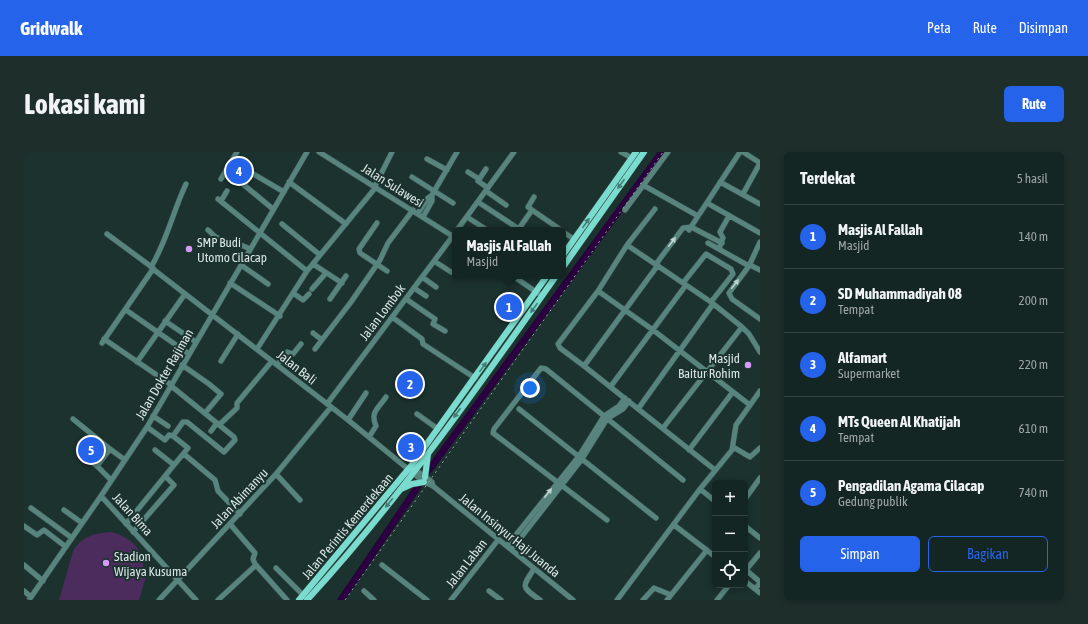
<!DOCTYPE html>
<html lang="id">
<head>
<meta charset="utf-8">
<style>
	body { margin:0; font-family:"Asap Condensed",sans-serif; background:#1d2e2b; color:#f1f3f6 }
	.controls { position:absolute; right:12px; bottom:12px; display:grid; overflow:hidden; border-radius:6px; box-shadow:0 2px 6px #0003 }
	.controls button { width:36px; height:36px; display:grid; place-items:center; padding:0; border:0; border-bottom:1px solid #334341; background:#142623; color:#f1f3f6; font:20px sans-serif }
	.you { position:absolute; left:506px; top:236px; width:14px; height:14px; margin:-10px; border:3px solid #fff; border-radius:50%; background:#1a73e8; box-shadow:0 0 0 6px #1a73e833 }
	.badge { display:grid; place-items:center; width:26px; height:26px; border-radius:50%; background:#2563eb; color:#fff; font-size:13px; font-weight:700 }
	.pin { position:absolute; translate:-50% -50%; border:2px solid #fff; box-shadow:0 1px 4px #0006 }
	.popup { position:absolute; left:428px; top:75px; width:114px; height:52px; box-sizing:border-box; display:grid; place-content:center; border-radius:6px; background:#142623; filter:drop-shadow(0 1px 3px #0005); font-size:13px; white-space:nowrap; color:#9da5a6 }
	.popup b { font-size:15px; color:#f1f3f6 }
	.popup::after { content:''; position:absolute; left:50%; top:100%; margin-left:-8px; border:8px solid transparent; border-top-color:#142623 }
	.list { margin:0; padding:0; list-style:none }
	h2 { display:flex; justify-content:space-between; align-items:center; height:52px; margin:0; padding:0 16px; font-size:17px }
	h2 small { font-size:13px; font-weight:400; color:#9da5a6 }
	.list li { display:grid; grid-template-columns:26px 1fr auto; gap:12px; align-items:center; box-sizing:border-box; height:64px; padding:0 16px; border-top:1px solid #334341 }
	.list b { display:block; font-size:15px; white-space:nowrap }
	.list p { margin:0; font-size:13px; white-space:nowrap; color:#9da5a6 }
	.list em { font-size:13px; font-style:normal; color:#9da5a6 }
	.actions { display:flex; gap:8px; padding:12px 16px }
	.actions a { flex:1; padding:9px 0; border:1px solid #2563eb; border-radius:6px; text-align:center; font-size:14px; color:#2563eb }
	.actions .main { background:#2563eb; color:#fff }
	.icon { flex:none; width:22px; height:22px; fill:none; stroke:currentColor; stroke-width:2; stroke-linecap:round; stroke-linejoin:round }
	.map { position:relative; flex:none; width:736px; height:448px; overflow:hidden; border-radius:6px }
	header { display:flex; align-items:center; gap:24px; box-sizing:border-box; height:56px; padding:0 20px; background:#2563eb; color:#fff }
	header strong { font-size:19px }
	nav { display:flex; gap:22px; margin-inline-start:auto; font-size:14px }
	.intro { display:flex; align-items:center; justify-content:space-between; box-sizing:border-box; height:96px; padding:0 24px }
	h1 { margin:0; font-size:28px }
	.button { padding:10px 18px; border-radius:6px; background:#2563eb; color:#fff; font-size:14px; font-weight:700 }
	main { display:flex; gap:24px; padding:0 24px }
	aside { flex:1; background:#142623; border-radius:6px; box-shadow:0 2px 6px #0003 }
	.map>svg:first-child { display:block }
	.green { fill:#4b2c5d }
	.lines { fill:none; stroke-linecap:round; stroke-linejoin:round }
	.river { stroke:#2a003e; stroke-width:7 }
	.minor-casing { stroke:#394f4c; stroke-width:6 }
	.major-casing { stroke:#394f4c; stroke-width:7 }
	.minor { stroke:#57847d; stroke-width:5 }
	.major { stroke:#79dcce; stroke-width:6 }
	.rail { stroke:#96a6a4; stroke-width:1; stroke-dasharray:2 4; stroke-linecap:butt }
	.oneway { fill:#457e77 }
	.oneway2 { fill:#bed2cf }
	.poi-dot { fill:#d69bfa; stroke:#1b322f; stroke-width:1.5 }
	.labels { text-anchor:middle; stroke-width:4; stroke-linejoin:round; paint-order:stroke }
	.street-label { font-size:13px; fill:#d8e5e3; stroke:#1b322f }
	.poi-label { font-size:13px; fill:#d8e5e3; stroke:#1b322f; text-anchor:start }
</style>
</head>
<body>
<header>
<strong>Gridwalk</strong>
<nav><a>Peta</a><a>Rute</a><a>Disimpan</a></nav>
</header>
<div class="intro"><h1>Lokasi kami</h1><a class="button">Rute</a></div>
<main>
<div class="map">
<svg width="736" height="448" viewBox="0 0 736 448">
	<rect width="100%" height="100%" fill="#1b322f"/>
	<path class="green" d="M88,380c20,6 33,18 31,40l4,1 -8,27h-80l14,-49c9,-15 22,-18 39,-19z"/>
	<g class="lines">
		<path class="river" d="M405,318l233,-318
			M317,448l80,-118"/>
		<g class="minor-casing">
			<path id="minor" d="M295,0l135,85
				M597,0l11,6
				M719,0l17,11
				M403,7l20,11
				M221,17l39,23
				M462,17l-8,12 10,7
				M202,18l47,39
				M444,20l11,7
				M388,25l41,26
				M197,27l16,-27
				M265,30l57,42
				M696,30l40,22
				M619,33l55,31
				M351,34l17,-34
				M462,39l20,14
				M719,42l17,-31
				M408,43l25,-43
				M194,47l89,72
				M197,49l6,-10
				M454,50l41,27
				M683,51l53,30
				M508,58l29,20
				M601,58l43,-58
				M394,61l10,-15 4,-3v6l-9,16
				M443,65l20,13
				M353,71l-18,26 1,4 27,18
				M258,72l38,31
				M667,75l31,16
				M184,78c3,2 6,7 10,8 11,4 21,5 32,11
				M433,78l57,-78
				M494,78l14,-20 -4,-3 6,-10
				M665,78l51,-78
				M539,80l11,7
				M83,82l46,34
				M736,90l-11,24 -20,27 3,6 28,20
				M684,91l41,23
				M603,93l28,-36
				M695,97l4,-11 -3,-6 9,-16
				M410,109l17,11
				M289,112l29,19
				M632,112l27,-36 8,-1
				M217,113l27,19
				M634,113l-74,101 131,104
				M726,113l10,5
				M127,115c16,-26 22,-56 35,-83
				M489,124l29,20
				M398,125l14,10
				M206,131l50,33
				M659,131l23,-29 25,15 2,5 -22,28
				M390,136l12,8
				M288,137l14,-16
				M269,141l10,7 6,-6
				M306,147l16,-23
				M382,147l29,20 -2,5 12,7
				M102,158l63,44
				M368,165l30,22 1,5 52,34
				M141,169l31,21
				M289,181l9,7
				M80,187l66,45
				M78,191l51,-74 195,151 76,62 9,4 140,114
				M233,197l50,-78 69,-84
				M291,197l36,-47 29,-42 8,-17 25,-33
				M197,209l17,-27
				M113,210l48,-68
				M158,213l27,19 12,10 -16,19
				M253,213l10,-13 6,2 8,-10
				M560,214l-24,-18 -2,-4 40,-53
				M587,234l75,-101
				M303,252l128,-171
				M726,253l-97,-75 -55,-39 29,-46 84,57 31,25 7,7 11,18
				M495,257l137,109
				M614,257l75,-105
				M393,262l21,15
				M129,264l15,10
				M49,267l37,30
				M324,268l18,-27
				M195,273l18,-17v-5l35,-42
				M123,275l18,13 4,-5 4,1 10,-14h4l37,30 11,-12 -1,-3 -64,-52
				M639,276l79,-101
				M187,279l6,-8
				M149,284l15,12 -14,17
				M345,285l7,-11c-6,-14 2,-17 10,-29
				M709,295l17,10 10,-9
				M665,298l43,-57
				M57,301l16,13
				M160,302l31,26 3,11 22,23
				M389,316l19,14 1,4
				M252,322l24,26
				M87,328l-14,-14 13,-17 15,11
				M77,344l95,104
				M721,347l15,-21
				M691,349l-15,-12 32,-39 4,-25 24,-34
				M7,356l41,30
				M40,358l18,13
				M583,368l-114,-87 1,-4 47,-61 5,1 137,111
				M102,372l48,-59 -19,-15
				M206,372l25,29 -2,6 2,5 32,36
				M650,373l39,30
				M0,374l13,9 7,-5 22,17
				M721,374l15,12
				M109,380l41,-47 -9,-9
				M483,394l72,-90 25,-40 15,-10 6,-8
				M488,397l70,-90 25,-40 16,-10 6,-8
				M0,413l19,16
				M358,413l45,35
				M252,416l27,27
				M510,417c-13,19 -12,18 6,31
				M721,417l15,13
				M722,418l14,-17
				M721,429l10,8
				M736,431l-5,6 5,4
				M0,439l7,6
				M340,439l10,9
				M465,439l12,9
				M5,448l72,-104 46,-69 160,-275
				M135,448l117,-126 55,-67
				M194,448l38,-35
				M427,448l47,-60
				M593,448l83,-111
				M619,448l11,-12 17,7
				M643,448l40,-50
				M693,448l12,-15"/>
		</g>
		<g class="major-casing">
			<path id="major" d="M539,103l73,-103
				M539,115l81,-115
				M401,325l3,-23
				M377,337l11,-5 12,-2
				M275,448l112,-134 136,-190
				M283,448c92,-100 171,-213 249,-324"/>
		</g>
		<use href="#minor" class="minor"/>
		<use href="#major" class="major"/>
		<path class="rail" d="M321,448l318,-448"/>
	</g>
	<defs><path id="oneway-solid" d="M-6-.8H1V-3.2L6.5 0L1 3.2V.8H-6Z"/></defs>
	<g class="oneway">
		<use href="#oneway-solid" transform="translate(597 32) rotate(125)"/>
		<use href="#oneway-solid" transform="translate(562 71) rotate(-55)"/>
		<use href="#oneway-solid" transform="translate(510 156) rotate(126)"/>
		<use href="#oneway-solid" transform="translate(459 215) rotate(-54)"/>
		<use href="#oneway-solid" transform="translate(433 261) rotate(126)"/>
		<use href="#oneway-solid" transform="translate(365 351) rotate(129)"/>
	</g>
	<g class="oneway2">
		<use href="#oneway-solid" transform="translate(648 90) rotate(-53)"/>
		<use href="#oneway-solid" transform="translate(711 132) rotate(-52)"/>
		<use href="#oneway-solid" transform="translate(524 341) rotate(-52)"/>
	</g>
	<g class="poi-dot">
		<circle cx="165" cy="97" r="4"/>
		<circle cx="724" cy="213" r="4"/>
		<circle cx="82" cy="411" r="4"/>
	</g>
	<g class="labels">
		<g class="street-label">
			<text transform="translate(369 33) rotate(32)" y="5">Jalan Sulawesi</text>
			<text transform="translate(358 160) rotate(-53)" y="5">Jalan Lombok</text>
			<text transform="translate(273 215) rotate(38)" y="5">Jalan Bali</text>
			<text transform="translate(140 222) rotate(-60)" y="5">Jalan Dokter Rajiman</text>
			<text transform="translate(215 346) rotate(-47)" y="5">Jalan Abimanyu</text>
			<text transform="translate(109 362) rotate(48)" y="5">Jalan Bima</text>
			<text transform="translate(323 374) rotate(-50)" y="5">Jalan Perintis Kemerdekaan</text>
			<text transform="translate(486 383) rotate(39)" y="5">Jalan Insinyur Haji Juanda</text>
			<text transform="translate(442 411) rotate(-52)" y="5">Jalan Laban</text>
		</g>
		<g class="poi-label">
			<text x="173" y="95">SMP Budi<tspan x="173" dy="15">Utomo Cilacap</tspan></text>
			<text x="716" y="211" text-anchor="end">Masjid<tspan x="716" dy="15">Baitur Rohim</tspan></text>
			<text x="90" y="409">Stadion<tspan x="90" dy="15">Wijaya Kusuma</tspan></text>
		</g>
	</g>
</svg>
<div class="controls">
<button>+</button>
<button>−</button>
<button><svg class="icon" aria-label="locate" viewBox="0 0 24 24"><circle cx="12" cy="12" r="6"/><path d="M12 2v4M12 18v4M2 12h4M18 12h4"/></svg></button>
</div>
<div class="you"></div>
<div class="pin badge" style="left:485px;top:155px">1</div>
<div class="popup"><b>Masjis Al Fallah</b>Masjid</div>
<div class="pin badge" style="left:386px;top:232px">2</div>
<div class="pin badge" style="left:387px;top:295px">3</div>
<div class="pin badge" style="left:215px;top:19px">4</div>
<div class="pin badge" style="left:67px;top:298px">5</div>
</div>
<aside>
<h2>Terdekat<small>5 hasil</small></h2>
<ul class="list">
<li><span class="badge">1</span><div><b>Masjis Al Fallah</b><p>Masjid</p></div><em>140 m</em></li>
<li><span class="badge">2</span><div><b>SD Muhammadiyah 08</b><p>Tempat</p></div><em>200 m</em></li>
<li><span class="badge">3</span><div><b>Alfamart</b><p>Supermarket</p></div><em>220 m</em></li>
<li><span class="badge">4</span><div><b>MTs Queen Al Khatijah</b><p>Tempat</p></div><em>610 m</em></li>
<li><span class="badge">5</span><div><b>Pengadilan Agama Cilacap</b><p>Gedung publik</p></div><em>740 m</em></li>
</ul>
<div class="actions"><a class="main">Simpan</a><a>Bagikan</a></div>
</aside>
</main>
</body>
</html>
